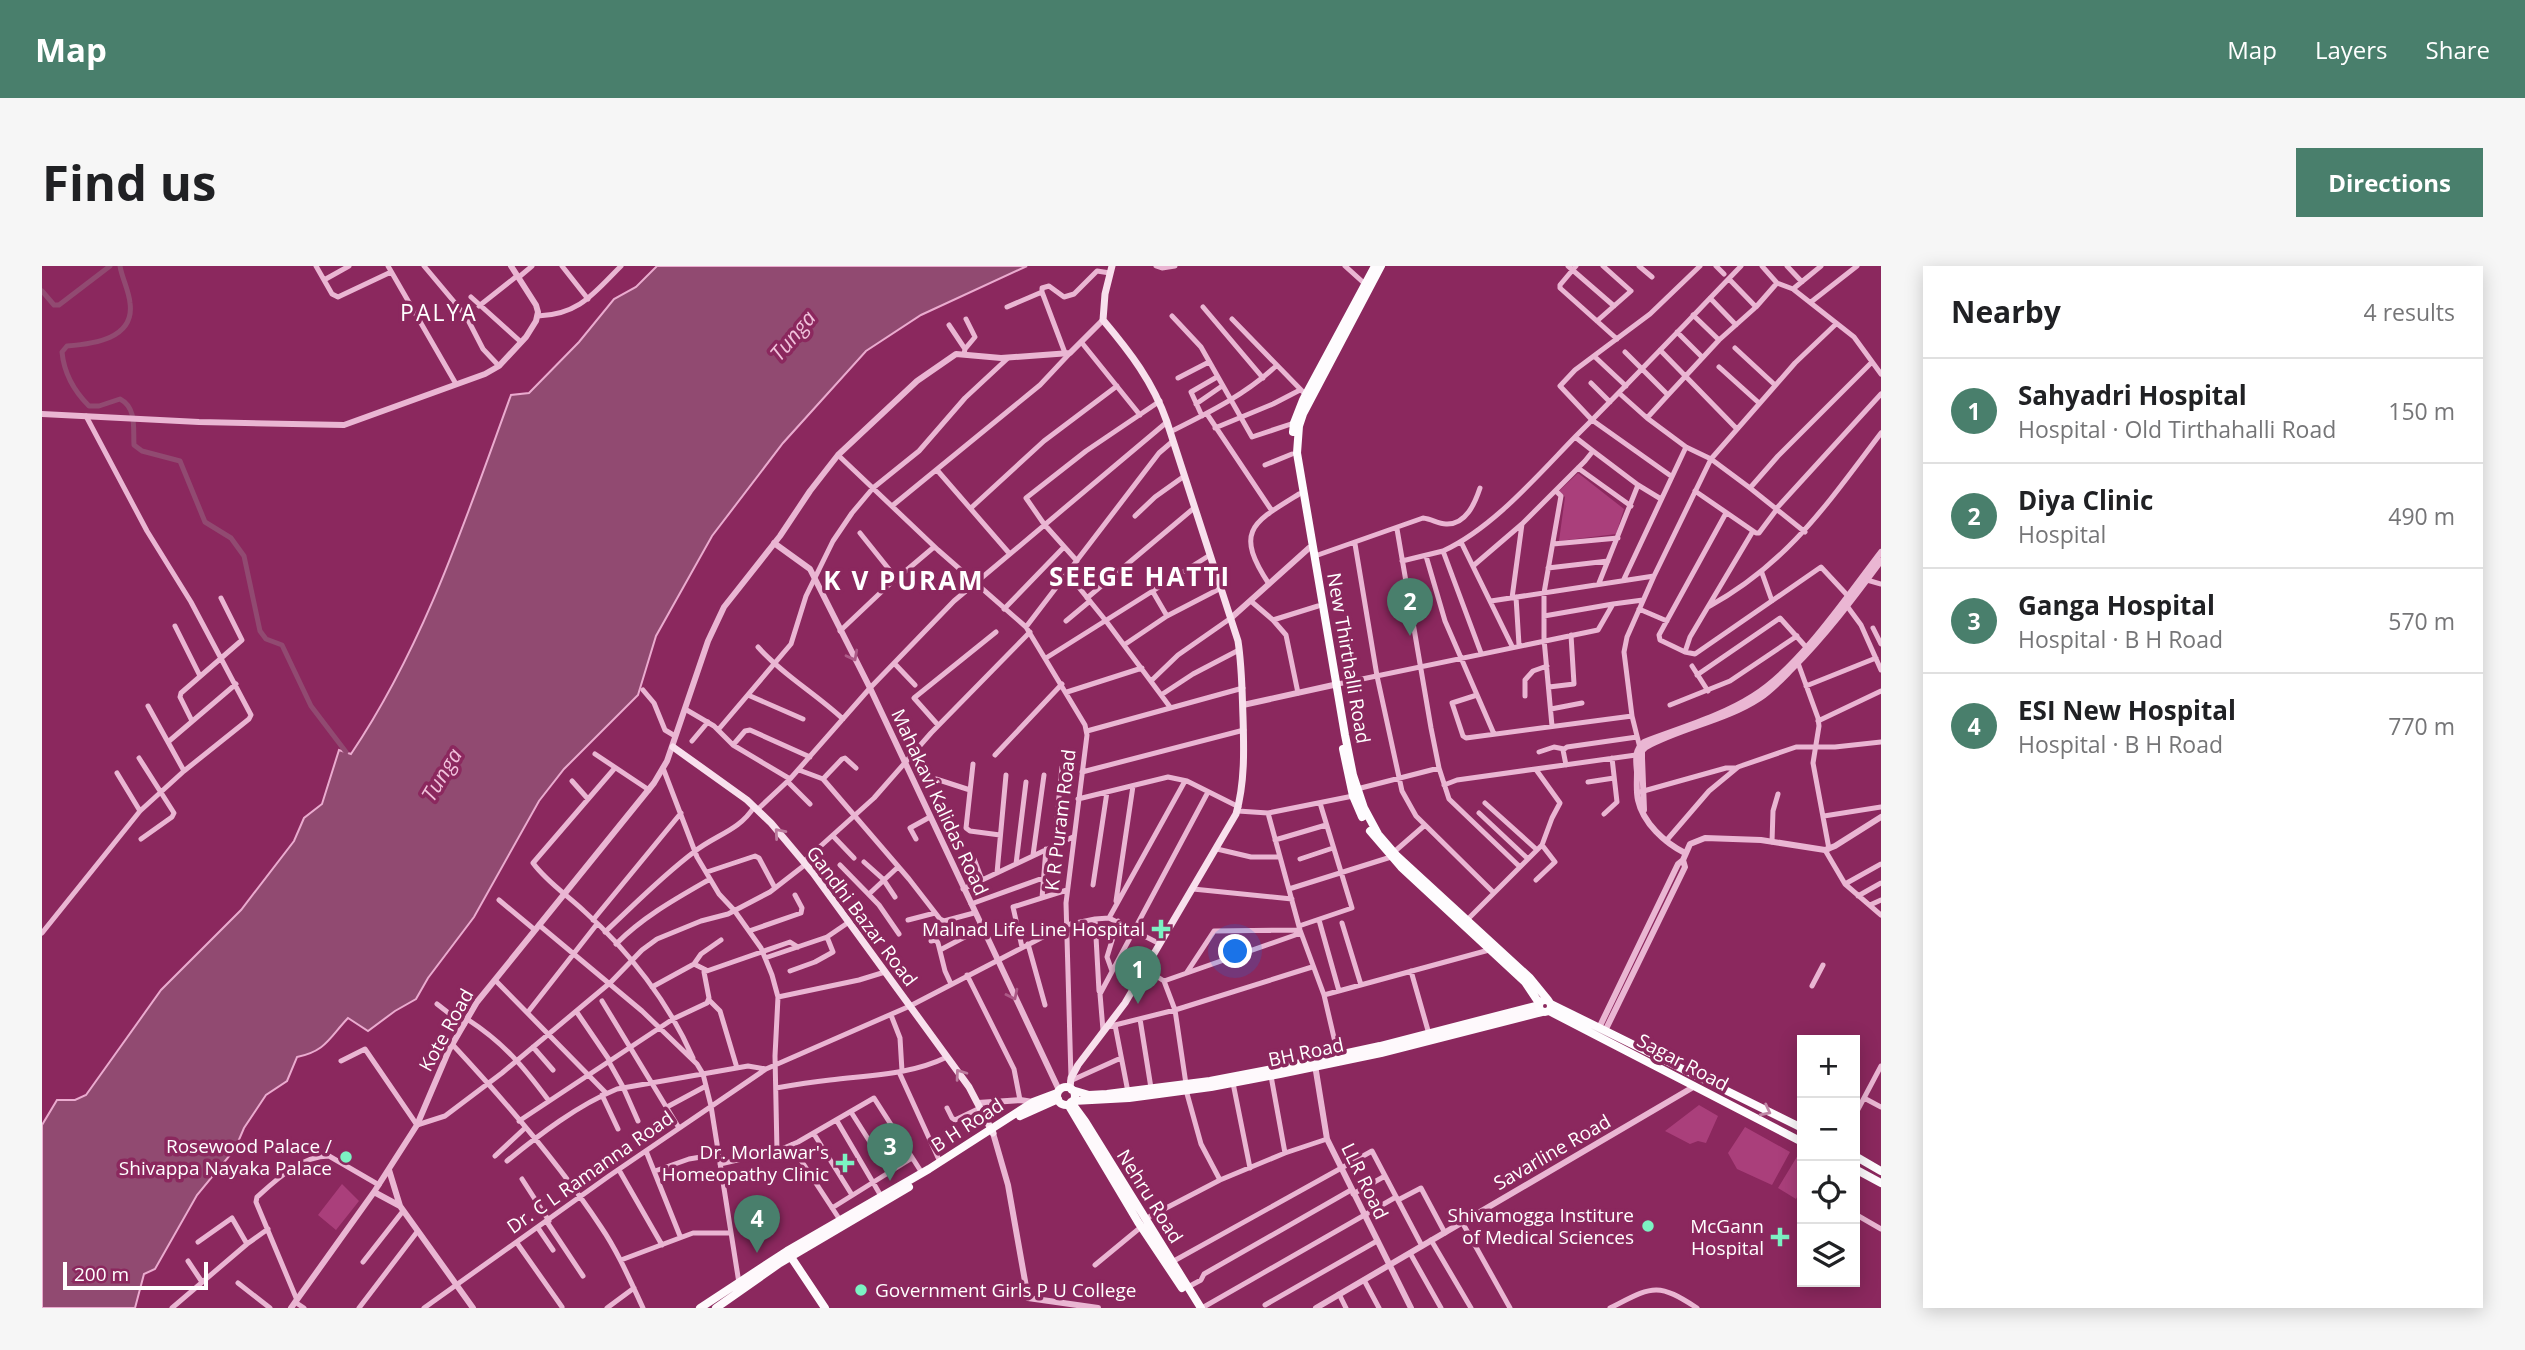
<!DOCTYPE html>
<html lang="en">
<head>
<meta charset="utf-8">
<style>
	body { margin:0; font-family:"Open Sans",sans-serif; background:#f6f6f6; color:#202124 }
	.controls { position:absolute; right:21px; bottom:21px; display:grid; overflow:hidden; border-radius:0px; box-shadow:0 4px 18px #0003 }
	.controls button { width:63px; height:63px; display:grid; place-items:center; padding:0; border:0; border-bottom:2px solid #e0e0e0; background:#fff; color:#202124; font:35px sans-serif }
	.scale { position:absolute; left:21px; bottom:18px; width:145px; box-sizing:border-box; padding-left:7px; border:4px solid #fff; border-top:0; font-size:19px; line-height:24px; white-space:nowrap; color:#fff; -webkit-text-stroke:5px #8b285e; paint-order:stroke }
	.you { position:absolute; left:1194px; top:686px; width:24px; height:24px; margin:-18px; border:5px solid #fff; border-radius:50%; background:#1a73e8; box-shadow:0 0 0 10px #1a73e833 }
	.badge { display:grid; place-items:center; width:46px; height:46px; border-radius:50%; background:#497f6c; color:#fff; font-size:23px; font-weight:700 }
	.pin { position:absolute; translate:-50% -58px; filter:drop-shadow(0 2px 4px #0008) }
	.pin::after { content:''; position:absolute; top:37px; width:24px; height:21px; background:inherit; clip-path:polygon(0 0,100% 0,50% 100%) }
	.list { margin:0; padding:0; list-style:none }
	h2 { display:flex; justify-content:space-between; align-items:center; height:91px; margin:0; padding:0 28px; font-size:30px }
	h2 small { font-size:23px; font-weight:400; color:#757577 }
	.list li { display:grid; grid-template-columns:46px 1fr auto; gap:21px; align-items:center; box-sizing:border-box; height:105px; padding:0 28px; border-top:2px solid #e0e0e0 }
	.list b { display:block; font-size:26px; white-space:nowrap }
	.list p { margin:0; font-size:23px; white-space:nowrap; color:#757577 }
	.list em { font-size:23px; font-style:normal; color:#757577 }
	.icon { flex:none; width:38px; height:38px; fill:none; stroke:currentColor; stroke-width:2; stroke-linecap:round; stroke-linejoin:round }
	.map { position:relative; flex:none; width:1839px; height:1042px; overflow:hidden; border-radius:0px }
	header { display:flex; align-items:center; gap:42px; box-sizing:border-box; height:98px; padding:0 35px; background:#497f6c; color:#fff }
	header strong { font-size:33px }
	nav { display:flex; gap:38px; margin-inline-start:auto; font-size:24px }
	.intro { display:flex; align-items:center; justify-content:space-between; box-sizing:border-box; height:168px; padding:0 42px }
	h1 { margin:0; font-size:49px }
	.button { padding:18px 32px; border-radius:0px; background:#497f6c; color:#fff; font-size:24px; font-weight:700 }
	main { display:flex; gap:42px; padding:0 42px }
	aside { flex:1; background:#fff; border-radius:0px; box-shadow:0 4px 18px #0003 }
	.map>svg:first-child { display:block }
	.green { fill:#aa3f7b }
	.water { fill:#914a71; stroke:#eaabcf; stroke-width:2 }
	.lines { fill:none; stroke-linecap:round; stroke-linejoin:round }
	.canal { stroke:#914a71; stroke-width:5 }
	.minor { stroke:#eab6d3; stroke-width:5 }
	.tertiary { stroke:#eab6d3; stroke-width:6 }
	.secondary { stroke:#f8e0ed; stroke-width:7 }
	.primary { stroke:#fef9fc; stroke-width:8 }
	.trunk { stroke:#fefcfe; stroke-width:8 }
	.oneway { stroke:#ac5a87 }
	.oneway2 { stroke:#bc7b9e }
	.oneway3 { stroke:#bf87a6 }
	.poi-dot { fill:#7cf2c3; stroke:#8b285e; stroke-width:2.5 }
	.labels { text-anchor:middle; stroke-width:7; stroke-linejoin:round; paint-order:stroke }
	.street-label { font-size:19px; fill:#fff; stroke:#8b285e }
	.poi-label { font-size:19px; fill:#fff; stroke:#8b285e; text-anchor:end }
	.water-label { font-size:21px; font-style:italic; fill:#f1c2dc; stroke:#8b285e }
	.quarter-label { font-size:23px; letter-spacing:2px; fill:#fff; stroke:#8b285e }
	.district-label { font-size:26px; font-weight:bold; letter-spacing:2px; fill:#fff; stroke:#8b285e }
</style>
</head>
<body>
<header>
<strong>Map</strong>
<nav><a>Map</a><a>Layers</a><a>Share</a></nav>
</header>
<div class="intro"><h1>Find us</h1><a class="button">Directions</a></div>
<main>
<div class="map">
<svg width="1839" height="1042" viewBox="0 0 1839 1042">
	<rect width="100%" height="100%" fill="#8b285e"/>
	<path class="green" d="M1536,207l46,36 -8,25 -57,7 6,-44 -6,-6z
		M1657,839l19,11 -12,27 -8,-2 -8,3 -25,-13z
		M1703,861l45,25 -18,33 -35,-16 -9,-16z
		M1756,889l4,2v31l-6,11 -18,-11z
		M300,918l17,17 -23,29 -18,-15z"/>
	<path class="water" d="M615,0h370l-106,49 -55,36 -83,92 -71,93 -56,100 -18,59 -74,74 -25,32 -65,116 -46,61 -12,21 -21,12 -27,20 -20,-13c-19,20 -22,33 -51,39l-10,24 -21,14 -22,33 -9,21 -38,46 -42,74 -11,5 -9,34h-93v-183l15,-25h18l11,-5 75,-105 80,-80 53,-69 10,-23 18,-14 17,-54 12,4c74,-110 115,-236 160,-359l18,-2 50,-51 35,-43 22,-12z"/>
	<g class="lines">
		<path class="canal" d="M78,0c2,12 9,25 10,37 5,36 -37,41 -63,43l-5,6c2,21 12,39 27,54h10l21,-7c17,9 13,29 14,46l8,6 38,10 25,61 26,16 13,18 16,75 6,8 16,6 29,61 35,46
			M0,25l12,14h5l51,-39"/>
		<path class="minor" d="M274,0l16,28 6,3 53,-25
			M346,0l68,118
			M382,0l42,50 17,33 16,17
			M520,0l26,33
			M1114,0l6,2 13,-2
			M1303,0l20,18
			M1526,0l46,40
			M1534,0l-16,19v3l57,51
			M1597,0l13,11
			M1674,0l8,8
			M1720,0l15,17 16,6 61,48 27,37
			M1745,0l15,16
			M477,11l13,-11
			M1687,13l27,28
			M282,14l25,-14
			M1751,23l28,-23
			M1000,26l23,61
			M429,31l50,45
			M1668,32l26,27
			M1769,36l46,-36
			M437,40l38,-30
			M965,41l35,-15v-4l7,-2 15,11 10,-3 23,-23 13,2
			M1161,41l60,71
			M1651,49l26,25
			M496,50c41,-1 56,-23 83,-50
			M1130,50l29,31 51,90 42,-14
			M1190,53l74,76
			M1555,55l34,-30 -28,-25
			M907,59l16,24
			M1635,66l25,25
			M1040,77l58,72
			M1693,82l40,37
			M1618,84l76,78
			M1583,86l43,43 51,-55 37,-33 21,-24
			M922,88l1,-5 10,-12 -9,-18
			M1552,90l32,30
			M1677,101l40,36
			M1136,112l31,-16
			M1549,117l19,19
			M1577,127l28,25 39,29 25,12 39,29 55,44
			M1154,138l26,-18
			M1165,148l65,97
			M1160,150l-11,-24 26,-15
			M1605,152l21,-23
			M1173,162l58,-24 27,-14
			M1128,166c38,-19 75,-37 106,-66
			M1551,185l45,34 23,14
			M796,189l100,95 88,77 59,98 2,10 -21,168 5,175
			M1223,199l27,-11
			M1536,202l53,38
			M895,204l72,83
			M1629,210l-79,-56 -32,-34 15,-16 75,-56 50,-48
			M1708,222l28,-32 94,-94
			M1653,225l61,42h3l18,-24
			M850,240l148,-121 30,-32
			M929,242l73,-67 73,-55
			M1734,243l105,-115
			M1684,247l-67,122 1,5 25,12 10,2 126,-87 27,29
			M1093,250l20,-19 28,-20
			M1355,263l34,199 8,40 10,31 71,68
			M1419,276l51,104
			M1313,278l22,132 25,115 14,25 77,76
			M1511,278l65,-6
			M1401,285c50,-23 95,-76 133,-115 56,-56 110,-113 165,-170
			M1273,290l108,-38c9,1 15,6 23,6 20,1 29,-21 34,-36
			M1384,290l19,65 49,113
			M1035,295l-33,-37 -18,-26 60,-47 74,-50
			M1360,295l41,-10 38,102
			M1431,300l49,-42 63,-63 8,-10 -18,-14
			M1506,302l60,-7
			M1720,307l10,28
			M1026,308l38,47 64,86
			M1582,313l62,-132
			M853,314l39,-33
			M1825,314l14,4
			M1557,317l39,-98
			M1227,318c-35,-53 -17,-61 30,-90
			M1111,326l14,24
			M1474,331l3,48
			M1045,332l107,-90
			M1470,332l10,-74
			M1449,335l163,-25
			M1210,336l21,18 13,15 12,58
			M1805,340l14,19 20,45
			M1666,341c80,-44 119,-103 173,-174
			M962,343l60,-62
			M1597,343l28,12
			M1502,350l69,-12
			M1231,354l45,-14
			M1024,355l24,-20
			M133,360l25,50
			M984,361l133,-174 14,-12
			M1831,362l8,16
			M798,365l56,-53 -36,-45
			M1082,379l43,-29 54,-28
			M716,381c25,28 57,46 85,72
			M1643,386l5,-15 63,-106
			M1004,392l164,-103
			M852,397l21,22
			M1756,397l20,55 1,8 -6,37 16,86
			M1650,400l16,25
			M1655,409l83,-57 26,29
			M1109,415l27,-26 53,-37
			M1296,418l260,-54 15,-26 30,-4
			M1764,420l70,-28
			M1507,421l25,-3 -3,-49
			M601,424l11,13 11,27 10,6
			M1025,426l75,-24
			M706,429l55,24
			M1119,429l32,-21 46,-24
			M1435,429l-25,8 11,33 3,2 166,-22
			M1483,430v-16l8,-9 14,-5
			M1628,439l60,-24 67,-45
			M106,440l36,65
			M643,443l29,17 19,19 57,34
			M1509,443l31,-6
			M150,455l-12,-24 1,-4 61,-53 -21,-42
			M1776,455l63,-30
			M896,459l-24,-27 82,-66
			M1510,460l-8,-87v-46l17,-97 -5,-5
			M676,464l73,-86 15,-48 27,-55 19,-28 21,-25 46,-37 46,-53 43,-40
			M1045,465l156,-43
			M650,475l16,-19
			M126,476l68,-58
			M691,479l12,-14 5,-1 60,27
			M1598,482l-8,-32 -8,-64 3,-15 27,-61 57,-117 84,-96 41,-39
			M1497,486l15,-5 10,2
			M553,488l54,36
			M953,489l67,-71
			M97,492l35,55 -2,4 -31,22
			M931,498l-7,64 4,3 30,4
			M1524,499l-3,-15 4,-3 70,-10
			M621,502l34,89 22,37 15,16 27,38 11,27 6,22 -3,59 2,95
			M572,503l-81,94c14,19 34,32 51,48 45,40 85,92 109,147
			M757,504l24,9 86,100 31,40 4,2 30,-8
			M1040,506l162,-42
			M75,507l23,38
			M781,513l19,-20 3,-1 11,10
			M894,513l34,11
			M530,515l16,18
			M746,516l22,22
			M1546,516l26,-4
			M1402,519l13,-5 179,-25
			M1315,523l82,-21
			M1598,526l86,-24h10
			M1036,533l90,-22 19,4 52,26
			M1443,537l51,46
			M715,544l33,-31 80,-91 84,-87 213,-179
			M1196,545l30,2 85,-17
			M1226,547l32,117 24,65 14,60
			M1437,547l48,45
			M1562,548l13,-12 -5,-44
			M1782,550l57,-9
			M791,570l21,22
			M874,573l-6,-11 20,-11
			M1233,574l51,-15
			M1624,575l43,-50 29,-24 58,-20h39l46,-5
			M1730,576l1,-31 5,-17
			M1012,580l8,-79
			M1175,583l34,8h29
			M1783,584l20,34 36,31
			M1352,586l31,-27
			M991,589l11,-80
			M932,593l8,21
			M1258,593l33,-11
			M762,595l70,-63 57,-65 99,-101
			M822,596l19,17 12,18
			M974,598l10,-82
			M798,599l39,40 20,29
			M665,606l48,-16 4,2 16,30
			M955,607l9,-98
			M1494,614l19,-18 -13,-17
			M1803,618l36,-20
			M1051,619l14,-93
			M921,623l110,-52
			M1151,623l99,10
			M1247,623l102,-32
			M827,628l29,-27
			M1816,630l23,-13
			M1000,632l4,-49
			M457,634l36,30
			M1074,635l17,-115
			M929,638l72,-26
			M1828,639l11,-5
			M1067,652l76,-137
			M1053,653l4,72
			M1426,653l74,-74 10,-27 8,-15 -23,-32
			M551,654l88,-107
			M866,654l27,-7
			M1277,654l20,71
			M1300,657l19,62
			M497,659l103,86 55,53 6,10 8,32 28,177
			M1257,660l53,-18 -32,-105
			M707,665l52,-18 1,-5 -7,-13
			M563,666c29,-27 57,-56 89,-80 21,-17 45,-21 60,-45
			M0,667l98,-122 44,-40 65,-52 2,-4 -60,-113 -44,-71 -61,-115
			M889,675l5,-1 2,3 7,28 6,13
			M574,678c28,-28 61,-46 94,-65
			M986,678l17,61
			M980,681l-9,-40 54,-17
			M898,684l42,-22
			M723,692l62,-21 22,-15
			M652,698l7,-10 20,-14
			M1103,703l19,12 11,29 11,74
			M748,705l25,-9 18,-10 -6,-15
			M1070,705l-5,-14 11,-36
			M1369,705l18,63
			M1145,706l27,-41 86,-1
			M925,709l47,94 6,31
			M453,714l111,113
			M1122,715l137,-48
			M1770,720l11,-21
			M610,721l42,-23 12,6
			M1282,729l165,-45
			M736,731l81,-17 26,-8
			M667,734l11,11 17,57
			M560,735l77,127
			M395,738l27,21
			M534,745l34,50
			M486,746l69,-88
			M849,749l9,23 2,33
			M425,753c37,24 56,47 82,82
			M1098,753l11,69
			M1073,759l13,67
			M1065,761l68,-17 137,-43
			M1061,764l-3,-36 108,-202
			M410,778c53,57 106,118 149,183 17,25 29,53 42,81
			M491,781l20,23
			M299,795l24,-12 52,76 28,-9 57,-43 109,-91 31,-32 15,-11 44,-18 27,-7 42,-22 36,-28
			M567,796l14,25 15,34
			M857,806l41,90
			M1229,810l14,77
			M1028,815l51,-23
			M1191,817l17,85
			M734,822c17,-3 36,-6 54,-8 40,-5 80,-5 117,-23
			M1144,824l15,54 19,36
			M560,829l16,34
			M1822,832l17,9
			M625,841l39,-21
			M905,842l5,10 3,2 25,-12
			M809,846l38,60
			M1813,849l26,-49
			M477,855l154,-102 34,-16 2,-5 -5,-26 86,-30 8,5
			M795,855l44,75
			M772,868l38,61
			M749,879l49,75
			M604,885l34,85
			M453,890l30,-28
			M465,895c33,-27 71,-56 110,-72l131,-23 18,3
			M678,898l57,-13 21,-9 76,-44 48,75
			M577,904l43,75
			M613,905l34,-12 30,-5
			M480,913l27,42
			M1311,928l32,-18
			M1356,934l23,-12 24,45
			M790,942l80,-50
			M1813,948l26,15
			M1103,953l75,-39 65,-27 42,-14
			M505,956l36,54
			M1420,956l48,86
			M496,962l15,22
			M1389,974l40,68
			M156,976l34,-24 15,26
			M475,977l45,64
			M1368,987l31,55
			M579,994l72,-27h38
			M146,995l14,21
			M321,996l40,-51
			M1130,996l200,-111 50,95
			M1053,999l46,-38
			M1322,1014l15,28
			M196,1017l32,25
			M1146,1021l13,-7 3,-6 147,-84
			M1297,1028l7,14
			M255,1034l-41,-98 1,-5c19,-17 44,-41 72,-41l50,29
			M253,1036l9,6
			M1223,1039l112,-64
			M130,1042l75,-64 21,-15
			M317,1042l58,-76
			M382,1042l185,-132 157,-107 144,-63 156,-81 29,-6 14,-1 51,26
			M565,1042l27,-20
			M1160,1042l194,-111
			M1568,1042c42,-21 46,-27 87,0"/>
		<path class="tertiary" d="M0,148l157,8 145,3 141,-51 14,-8 27,-29 10,-16 2,-9 -2,-7 -25,-39
			M732,277l36,26 60,119 189,402
			M1189,352l78,-70
			M1201,439l95,-21
			M1602,544l-2,-52v-7l4,-4c37,-20 79,-26 114,-49 12,-8 22,-19 32,-29 33,-33 61,-70 89,-108
			M1643,587c-20,-10 -42,-30 -47,-53 -2,-8 -1,-18 -1,-28 -1,-12 -3,-22 7,-30 36,-14 76,-25 109,-46 46,-28 95,-101 128,-144
			M1557,762l79,-164 5,-4 7,-16 15,-6 56,2 64,10 10,-4 46,-29
			M1563,765l80,-164 -2,-7
			M1273,799l12,74 84,169
			M936,837l42,-3 13,2
			M951,867l15,52 20,113 70,10
			M347,904l11,36 73,102
			M332,926l26,14
			M249,1042l83,-116 43,-67 32,-75 28,-48 177,-219 13,-22 41,-120 16,-34 56,-71 30,-45 28,-36 79,-74 39,-27 45,4 69,-5 33,-33
			M1274,1042l379,-222"/>
		<path class="secondary" d="M631,481l74,53 24,23 42,50 156,214 24,46
			M1028,822l1,-10 7,-13 47,-62 111,-189c9,-31 8,-65 7,-97 -1,-26 -1,-50 -5,-76l-71,-219c-14,-40 -37,-70 -64,-102l2,-26 7,-28"/>
		<path class="primary" d="M1015 830a9 9 0 1 1 18 0a9 9 0 1 1-18 0Z
			M1030,824l17,5 18,-1 103,-13 68,-13 102,-22 159,-41
			M1031,835l56,-3 82,-11 69,-13 101,-21 161,-41
			M1029,836l14,19 116,187
			M1027,840l69,116 44,66
			M978,850l38,-17
			M747,988l36,54
			M658,1042l87,-57 142,-82 104,-67 24,-9
			M674,1042l64,-45 129,-76"/>
		<path class="trunk" d="M1339,0l-78,148 -4,12 -2,27 48,282 8,40 11,33 14,26 19,22 133,122 18,22
			M1251,166l1,-9 9,-23 72,-134
			M1301,483l10,47 9,21
			M1328,565l31,36 124,115 14,21
			M1497 740a6 6 0 1 1 12 0a6 6 0 1 1-12 0Z
			M1509,738l251,124
			M1507,745l253,131
			M1813,890l26,15
			M1813,903l26,14"/>
	</g>
	<defs><path id="oneway-chevron" d="M-2-3.5L2.5 0L-2 3.5" fill="none" stroke-width="1.6" stroke-linecap="round" stroke-linejoin="round" transform="scale(1.75)"/></defs>
	<g class="oneway">
		<use href="#oneway-chevron" transform="translate(811 390) rotate(62)"/>
		<use href="#oneway-chevron" transform="translate(971 729) rotate(64)"/>
	</g>
	<g class="oneway2">
		<use href="#oneway-chevron" transform="translate(737 567) rotate(-131)"/>
		<use href="#oneway-chevron" transform="translate(918 808) rotate(-126)"/>
	</g>
	<use class="oneway3" href="#oneway-chevron" transform="translate(1724 845) rotate(27)"/>
	<g class="poi-dot">
		<path d="M1115.5 652.5h7v7h7v7h-7v7h-7v-7h-7v-7h7z"/>
		<circle cx="304" cy="891" r="7"/>
		<path d="M799.5 886.5h7v7h7v7h-7v7h-7v-7h-7v-7h7z"/>
		<circle cx="1606" cy="960" r="7"/>
		<path d="M1734.5 960.5h7v7h7v7h-7v7h-7v-7h-7v-7h7z"/>
		<circle cx="819" cy="1024" r="7"/>
	</g>
	<g class="labels">
		<g class="street-label">
			<text transform="translate(1307 392) rotate(80)" y="7">New Thirthalli Road</text>
			<text transform="translate(898 536) rotate(65)" y="7">Mahakavi Kalidas Road</text>
			<text transform="translate(1018 554) rotate(-83)" y="7">K R Puram Road</text>
			<text transform="translate(820 650) rotate(53)" y="7">Gandhi Bazar Road</text>
			<text transform="translate(404 764) rotate(-61)" y="7">Kote Road</text>
			<text transform="translate(1264 786) rotate(-12)" y="7">BH Road</text>
			<text transform="translate(1641 796) rotate(28)" y="7">Sagar Road</text>
			<text transform="translate(925 859) rotate(-33)" y="7">B H Road</text>
			<text transform="translate(1510 886) rotate(-30)" y="7">Savarline Road</text>
			<text transform="translate(548 906) rotate(-35)" y="7">Dr. C L Ramanna Road</text>
			<text transform="translate(1323 915) rotate(64)" y="7">LLR Road</text>
			<text transform="translate(1108 930) rotate(58)" y="7">Nehru Road</text>
		</g>
		<g class="poi-label">
			<text x="1103" y="670">Malnad Life Line Hospital</text>
			<text x="290" y="887">Rosewood Palace /<tspan x="290" dy="22">Shivappa Nayaka Palace</tspan></text>
			<text x="787" y="893">Dr. Morlawar's<tspan x="787" dy="22">Homeopathy Clinic</tspan></text>
			<text x="1592" y="956">Shivamogga Institure<tspan x="1592" dy="22">of Medical Sciences</tspan></text>
			<text x="1722" y="967">McGann<tspan x="1722" dy="22">Hospital</tspan></text>
			<text x="833" y="1031" text-anchor="start">Government Girls P U College</text>
		</g>
		<g class="water-label">
			<text transform="translate(751 70) rotate(-50)" y="7">Tunga</text>
			<text transform="translate(400 509) rotate(-59)" y="7">Tunga</text>
		</g>
		<g class="quarter-label">
			<text x="397" y="55">PALYA</text>
		</g>
		<g class="district-label">
			<text x="1098" y="320">SEEGE HATTI</text>
			<text x="862" y="324">K V PURAM</text>
		</g>
	</g>
</svg>
<div class="controls">
<button>+</button>
<button>−</button>
<button><svg class="icon" aria-label="locate" viewBox="0 0 24 24"><circle cx="12" cy="12" r="6"/><path d="M12 2v4M12 18v4M2 12h4M18 12h4"/></svg></button>
<button><svg class="icon" aria-label="layers" viewBox="0 0 24 24"><path d="M12 4l9 5-9 5-9-5zM3 14l9 5 9-5"/></svg></button>
</div>
<div class="scale">200 m</div>
<div class="you"></div>
<div class="pin badge" style="left:1096px;top:738px">1</div>
<div class="pin badge" style="left:1368px;top:370px">2</div>
<div class="pin badge" style="left:848px;top:915px">3</div>
<div class="pin badge" style="left:715px;top:987px">4</div>
</div>
<aside>
<h2>Nearby<small>4 results</small></h2>
<ul class="list">
<li><span class="badge">1</span><div><b>Sahyadri Hospital</b><p>Hospital · Old Tirthahalli Road</p></div><em>150 m</em></li>
<li><span class="badge">2</span><div><b>Diya Clinic</b><p>Hospital</p></div><em>490 m</em></li>
<li><span class="badge">3</span><div><b>Ganga Hospital</b><p>Hospital · B H Road</p></div><em>570 m</em></li>
<li><span class="badge">4</span><div><b>ESI New Hospital</b><p>Hospital · B H Road</p></div><em>770 m</em></li>
</ul>
</aside>
</main>
</body>
</html>
